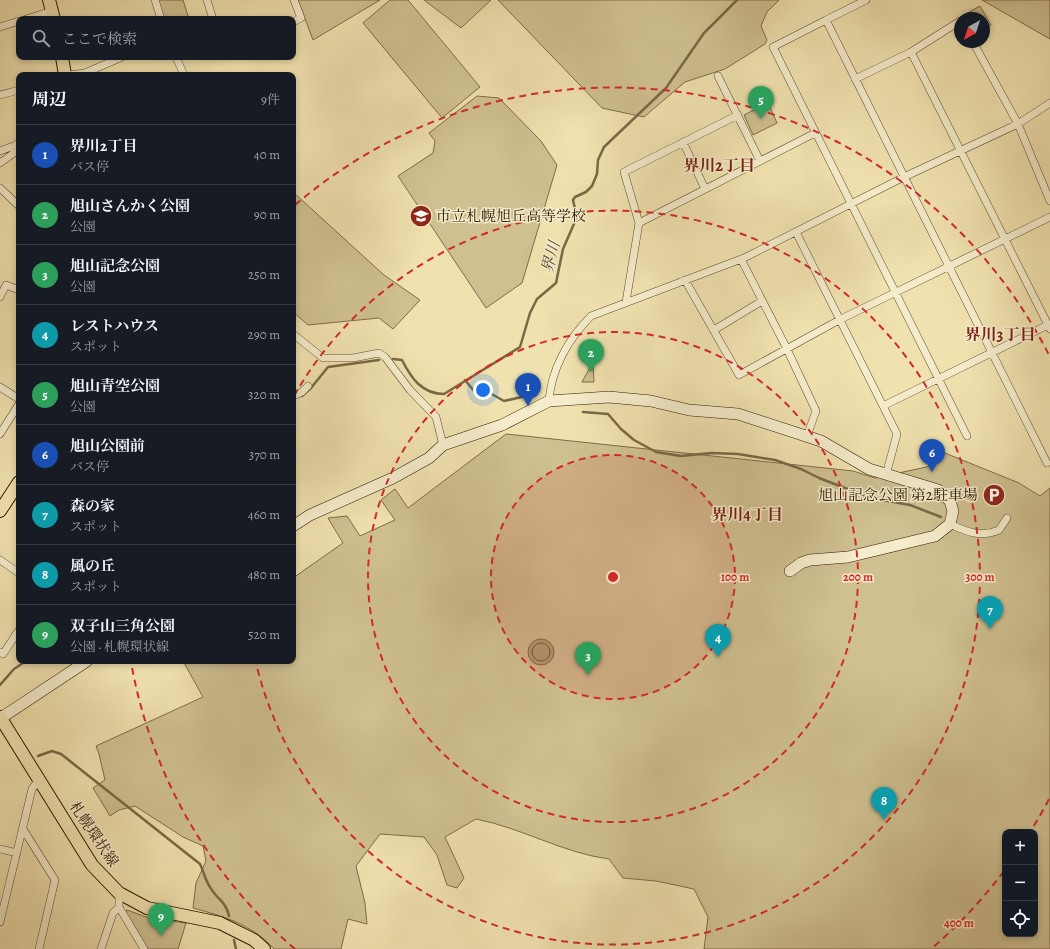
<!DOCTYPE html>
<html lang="ja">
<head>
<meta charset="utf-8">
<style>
	body { margin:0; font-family:Alegreya,"Noto Serif JP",serif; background:#20242c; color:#f1f3f6 }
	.controls { position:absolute; right:12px; bottom:12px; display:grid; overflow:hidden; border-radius:8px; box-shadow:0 2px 6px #0003 }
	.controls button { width:36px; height:36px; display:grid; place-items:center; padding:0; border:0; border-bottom:1px solid #363941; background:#171b24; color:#f1f3f6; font:20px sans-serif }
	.compass { position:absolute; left:954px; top:12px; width:36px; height:36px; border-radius:50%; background:#171b24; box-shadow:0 2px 6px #0003; rotate:219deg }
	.you { position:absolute; left:483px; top:390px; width:14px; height:14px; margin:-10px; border:3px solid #fff; border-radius:50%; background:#1a73e8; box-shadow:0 0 0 6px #1a73e833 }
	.badge { display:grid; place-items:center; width:26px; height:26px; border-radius:50%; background:#d93025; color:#fff; font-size:13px; font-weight:700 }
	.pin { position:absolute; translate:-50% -33px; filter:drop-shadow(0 1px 2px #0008) }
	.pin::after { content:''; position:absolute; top:21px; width:14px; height:12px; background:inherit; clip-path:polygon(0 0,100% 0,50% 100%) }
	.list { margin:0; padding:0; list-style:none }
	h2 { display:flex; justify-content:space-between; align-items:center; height:52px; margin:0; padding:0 16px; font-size:17px }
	h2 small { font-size:13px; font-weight:400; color:#9ea1a6 }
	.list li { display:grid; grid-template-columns:26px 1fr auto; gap:12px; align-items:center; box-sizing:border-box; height:60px; padding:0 16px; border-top:1px solid #363941 }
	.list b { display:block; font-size:15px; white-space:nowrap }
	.list p { margin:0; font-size:13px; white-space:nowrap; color:#9ea1a6 }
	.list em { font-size:13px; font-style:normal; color:#9ea1a6 }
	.icon { flex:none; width:22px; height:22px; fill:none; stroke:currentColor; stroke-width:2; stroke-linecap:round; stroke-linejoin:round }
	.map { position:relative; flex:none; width:1050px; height:949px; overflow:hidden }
	.search { position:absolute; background:#171b24; box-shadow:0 2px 6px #0003; left:16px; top:16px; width:280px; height:44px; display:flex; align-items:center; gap:10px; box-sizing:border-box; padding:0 14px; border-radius:8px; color:#9ea1a6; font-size:15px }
	.panel { position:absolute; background:#171b24; box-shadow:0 2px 6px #0003; left:16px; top:72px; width:280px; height:592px; border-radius:8px }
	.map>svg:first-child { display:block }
	.green { fill:#cfc091; stroke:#7e6c48; fill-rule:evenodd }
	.water { fill:#ad9d74; stroke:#796846 }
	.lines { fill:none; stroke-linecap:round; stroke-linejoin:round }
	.shore { stroke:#6c5a3a; stroke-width:1 }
	.stream { stroke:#796846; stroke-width:2.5 }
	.street-casing { stroke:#5d4a2c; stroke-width:8 }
	.secondary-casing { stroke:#2c1800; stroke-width:12 }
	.primary-casing { stroke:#2c1800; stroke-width:14 }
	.street { stroke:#f5eccb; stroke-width:7 }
	.secondary { stroke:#f5eccb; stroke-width:11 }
	.primary { stroke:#f0e2af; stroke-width:12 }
	.ring { fill:none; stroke:#d62828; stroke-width:2; stroke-dasharray:7 5 }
	.labels { text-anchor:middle; stroke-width:3; stroke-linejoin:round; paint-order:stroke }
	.poi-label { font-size:15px; fill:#2c1800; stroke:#f5eccb; text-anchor:start }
	.street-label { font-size:15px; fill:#2c1800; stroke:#f5eccb }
	.neighbourhood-label { font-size:16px; font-weight:bold; fill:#7a1f14; stroke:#f5eccb }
	.water-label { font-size:16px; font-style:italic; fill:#604d2e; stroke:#f5eccb }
	.centre { fill:#d62828; stroke:#f5eccb; stroke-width:2 }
	.ring-label { font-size:12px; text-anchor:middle; font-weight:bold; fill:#d62828; stroke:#f5eccb; stroke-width:3; stroke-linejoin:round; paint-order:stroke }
</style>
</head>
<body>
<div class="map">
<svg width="1050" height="949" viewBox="0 0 1050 949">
	<rect width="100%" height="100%" fill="#f0e2af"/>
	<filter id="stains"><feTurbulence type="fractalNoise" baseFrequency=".005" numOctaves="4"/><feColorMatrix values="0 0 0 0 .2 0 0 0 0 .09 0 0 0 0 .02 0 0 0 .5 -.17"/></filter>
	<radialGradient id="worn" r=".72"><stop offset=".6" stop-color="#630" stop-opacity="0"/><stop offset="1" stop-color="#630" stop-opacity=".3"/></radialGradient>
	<path class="green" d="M158,0h25l6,19h-25z
		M298,0h82l-67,40z
		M390,0h18l72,87 -38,31 -79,-95z
		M424,0h67l-30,28z
		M498,0h281l-12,12 -6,14 6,14 -2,4 -40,25 -40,13 -41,35 -42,-9z
		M982,0h68v39z
		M980,6l11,19 -7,3v-10h-18l-2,-3z
		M477,96l22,2 42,43 16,24 -35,118 -36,25 -88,-132 35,-23 2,-12 -6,-8z
		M768,103l9,20 -24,12 -9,-20z
		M293,192l91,83 36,25 -27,29 -14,-11 -71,7 -15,-13z
		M593,362l1,20h-12z
		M506,434l347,37 22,7 61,-13 -1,-16 84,34 21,13 10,-8v461h-346l4,-32 -14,-28 -38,-8 -33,-3 -14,-19c-46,-6 -87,-31 -133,-40l-31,18 19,41 -7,10 -10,-3 -10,-30 -13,-18 -44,-3 -24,32 9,37 2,21 -19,-5 -7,30h-67c-23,-25 -49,-32 -81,-41l3,-25 10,-22 -3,-15 -20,-9 -48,-31 -16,4 -9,6 -17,-28 12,-8 -6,-26 -3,-8 107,-49 -20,-36h110v-83l50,-35 -15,-25 19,-2 13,20 35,-16 -14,-20 14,-11 13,19zM1005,832h30v102h-30z
		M127,910l22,8 37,5 -8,26h-30l-23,-37z"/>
	<path class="water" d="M528 652a13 13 0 1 1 26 0a13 13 0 1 1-26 0Z"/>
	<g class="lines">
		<path class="shore" d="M532 652a9 9 0 1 1 18 0a9 9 0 1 1-18 0Z"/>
		<path class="stream" d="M393,359l9,1c9,18 20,34 42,34l76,-47 10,-34 7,-14 19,-16 7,-34 14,-32 -4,-17 2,-3 11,-5 6,-6 5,-12 1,-14 6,-13 62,-59 38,-55 33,-33
			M465,380l9,11 16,2 14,8 31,-7
			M302,396l9,-8 17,-21 51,-7
			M583,412l25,2 13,15 13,11 22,12 25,4 30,-3 27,1 37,6 26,9 18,9 52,20 39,7 31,12
			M0,685l14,-16 12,-8
			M38,756l14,-5 9,3 139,110c4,8 5,16 10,23 7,13 16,14 19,29
			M234,940l2,9"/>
		<g class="street-casing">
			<path id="street" d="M155,0l6,19
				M207,0l6,19
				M26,19l26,-8
				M826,20l40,-20
				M293,22l8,-4 -7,-18
				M0,27l19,-6
				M973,42l45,82 32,77
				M911,52l139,277
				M176,57l8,18
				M69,75l16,-2 37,-16
				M718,76l42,85
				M855,79l56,-27 49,-31
				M0,95l19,-5
				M683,142l22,47
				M0,151l19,-7
				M0,163l14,-10 3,-9
				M0,188l19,18
				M639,223l-15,-51 114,-57
				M796,232l101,202 -11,41
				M741,259l45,88 30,64 -9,25
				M685,280l54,95 102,-56 209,-102
				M0,297l6,-12 13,5
				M626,302l13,-79 176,-90
				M714,330l48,-29
				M293,334l30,24h30l26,-5 6,4 25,33 26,27 7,28
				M0,387l19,12
				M293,396l9,-4 6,-6
				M549,401c2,-31 19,-62 42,-85l153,-58 160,-81 114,-53 32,-21
				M883,406l165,-81
				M0,434l19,-30
				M967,436l-194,-389 53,-27 221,443
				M950,524c17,8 31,14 49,6l8,-12
				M0,560l19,13
				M0,652l3,2 16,-24
				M23,829l32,51 -16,69
				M0,849l17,4
				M119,893v14l25,42
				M0,922l32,-133 7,-10
				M101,949l12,-36 6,-6"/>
		</g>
		<g class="secondary-casing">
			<path id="secondary" d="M293,526l17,-11 83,-37 36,-20 14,-13 59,-20 47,-24 60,-4 42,4 38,9 49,4 83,27 48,28 69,21 12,11 3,10 -3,13 -15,12 -87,21 -38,3 -9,3 -11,8
				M1,718l86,-57"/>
		</g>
		<g class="primary-casing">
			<path id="primary" d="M49,0l5,19
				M62,57l3,18
				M0,511l19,-29
				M0,717l92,148 27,28 28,15 73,15 34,17 10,9"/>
		</g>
		<use href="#street" class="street"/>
		<use href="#secondary" class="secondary"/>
		<use href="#primary" class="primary"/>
	</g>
	<circle cx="613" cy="577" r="122" fill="#d62828" fill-opacity=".12"/>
	<g class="ring">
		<circle cx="613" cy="577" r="122"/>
		<circle cx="613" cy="577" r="245"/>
		<path d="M294 396A367 367 0 1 1 256 663"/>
		<path d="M1049 799A489 489 0 0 1 1032 829M1004 871A489 489 0 0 1 931 949M295 949A489 489 0 0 1 131 662M295 205A489 489 0 0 1 1049 355"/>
	</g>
	<defs>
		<g id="school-disc" transform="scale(1.15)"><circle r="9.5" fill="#8f2418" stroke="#f5eccb"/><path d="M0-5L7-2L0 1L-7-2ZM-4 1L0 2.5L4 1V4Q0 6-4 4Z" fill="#fff"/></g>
		<g id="parking-disc" transform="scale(1.15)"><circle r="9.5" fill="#8f2418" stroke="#f5eccb"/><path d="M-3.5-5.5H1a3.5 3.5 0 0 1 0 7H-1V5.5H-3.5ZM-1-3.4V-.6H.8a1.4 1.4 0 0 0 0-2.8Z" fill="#fff"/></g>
	</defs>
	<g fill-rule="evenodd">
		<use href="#school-disc" x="421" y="216"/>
		<use href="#parking-disc" x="994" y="495"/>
	</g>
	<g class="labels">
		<g class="poi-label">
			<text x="436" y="221">市立札幌旭丘高等学校</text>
			<text x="978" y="500" text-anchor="end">旭山記念公園 第2駐車場</text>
		</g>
		<g class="street-label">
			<text transform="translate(94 834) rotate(56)" y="5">札幌環状線</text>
		</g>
		<g class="neighbourhood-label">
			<text x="719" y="171">界川2丁目</text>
			<text x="1000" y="340">界川3丁目</text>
			<text x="747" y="520">界川4丁目</text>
		</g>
		<g class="water-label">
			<text transform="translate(550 257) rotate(-75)" y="6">界川</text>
		</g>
	</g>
	<circle cx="613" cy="577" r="6" class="centre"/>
	<g class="ring-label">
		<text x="735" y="581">100 m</text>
		<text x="858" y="581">200 m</text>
		<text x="980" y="581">300 m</text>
		<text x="959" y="927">400 m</text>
	</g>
	<rect width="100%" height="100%" filter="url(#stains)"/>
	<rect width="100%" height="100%" fill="url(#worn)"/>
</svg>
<div class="controls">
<button>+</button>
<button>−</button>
<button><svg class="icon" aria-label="locate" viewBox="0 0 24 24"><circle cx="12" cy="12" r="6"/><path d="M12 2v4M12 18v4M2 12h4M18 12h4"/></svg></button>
</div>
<svg class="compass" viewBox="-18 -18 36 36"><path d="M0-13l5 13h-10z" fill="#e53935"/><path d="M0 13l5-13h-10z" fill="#9ea1a6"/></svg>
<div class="you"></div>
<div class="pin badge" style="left:528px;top:406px;background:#1a4fb4">1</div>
<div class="pin badge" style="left:591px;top:372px;background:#2e9e5b">2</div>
<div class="pin badge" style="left:588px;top:675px;background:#2e9e5b">3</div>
<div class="pin badge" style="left:718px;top:657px;background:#0f9aa8">4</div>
<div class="pin badge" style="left:761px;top:119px;background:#2e9e5b">5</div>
<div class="pin badge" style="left:932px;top:472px;background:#1a4fb4">6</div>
<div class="pin badge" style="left:990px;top:629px;background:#0f9aa8">7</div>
<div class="pin badge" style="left:884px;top:820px;background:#0f9aa8">8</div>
<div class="pin badge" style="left:161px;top:936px;background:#2e9e5b">9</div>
<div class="search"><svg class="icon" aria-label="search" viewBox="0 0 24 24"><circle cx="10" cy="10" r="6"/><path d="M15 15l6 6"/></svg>ここで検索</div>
<section class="panel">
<h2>周辺<small>9件</small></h2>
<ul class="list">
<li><span class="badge" style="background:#1a4fb4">1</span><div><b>界川2丁目</b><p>バス停</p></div><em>40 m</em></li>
<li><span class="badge" style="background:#2e9e5b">2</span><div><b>旭山さんかく公園</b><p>公園</p></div><em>90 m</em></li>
<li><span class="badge" style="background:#2e9e5b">3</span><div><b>旭山記念公園</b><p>公園</p></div><em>250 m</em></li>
<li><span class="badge" style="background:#0f9aa8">4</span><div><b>レストハウス</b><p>スポット</p></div><em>290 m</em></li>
<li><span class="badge" style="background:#2e9e5b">5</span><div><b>旭山青空公園</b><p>公園</p></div><em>320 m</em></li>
<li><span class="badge" style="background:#1a4fb4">6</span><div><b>旭山公園前</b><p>バス停</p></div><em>370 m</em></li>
<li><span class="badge" style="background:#0f9aa8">7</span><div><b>森の家</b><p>スポット</p></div><em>460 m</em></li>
<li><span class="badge" style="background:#0f9aa8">8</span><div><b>風の丘</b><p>スポット</p></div><em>480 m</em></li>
<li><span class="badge" style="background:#2e9e5b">9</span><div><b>双子山三角公園</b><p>公園 · 札幌環状線</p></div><em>520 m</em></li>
</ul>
</section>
</div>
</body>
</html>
